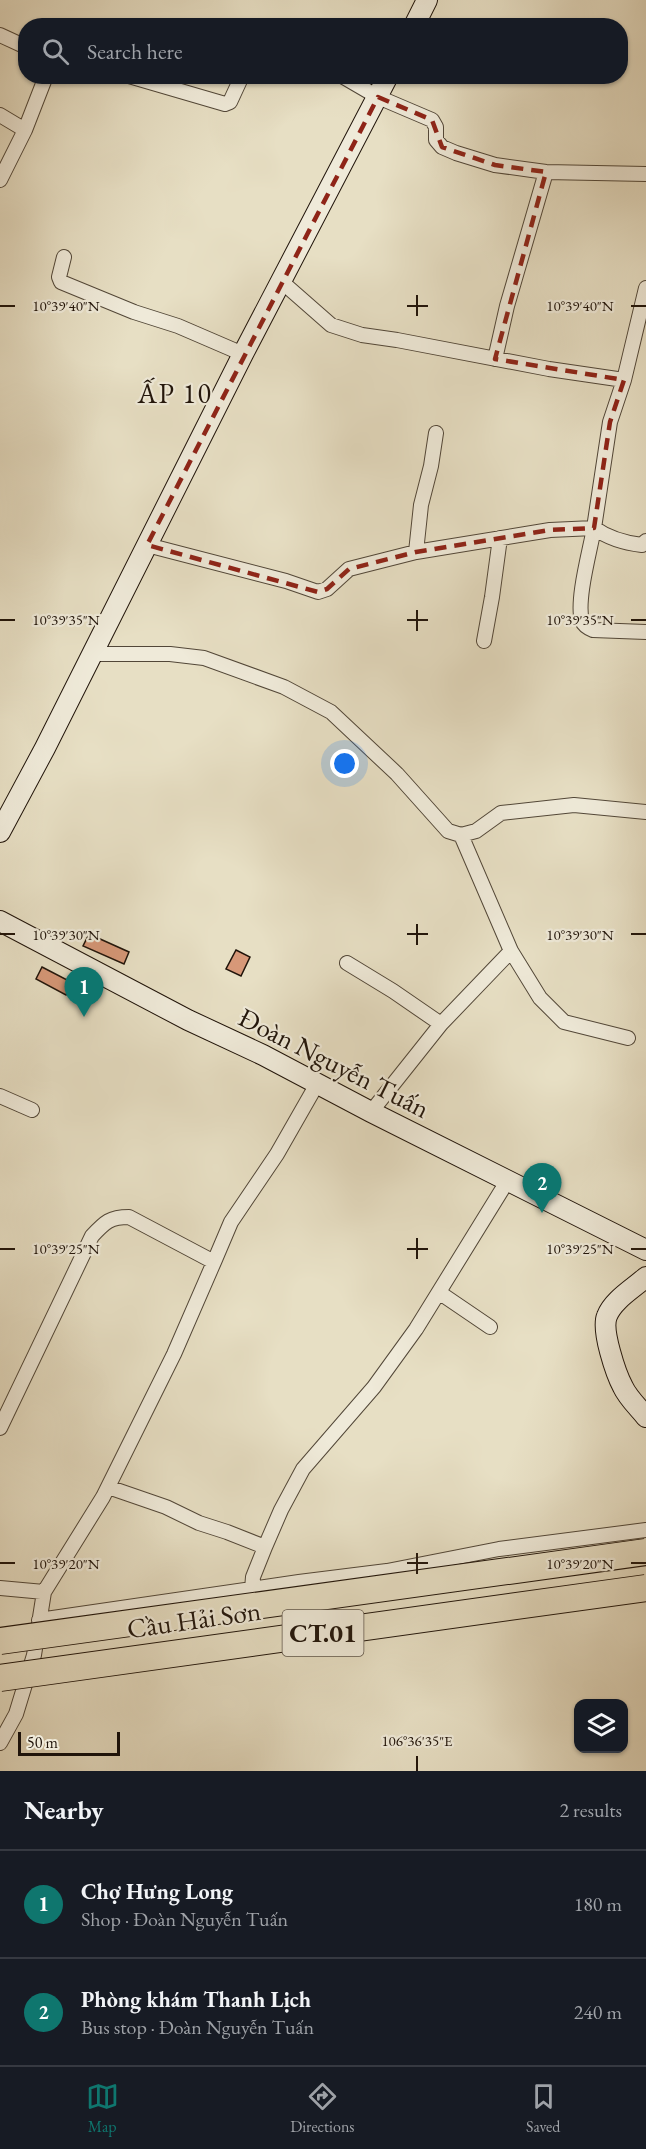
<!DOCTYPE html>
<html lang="en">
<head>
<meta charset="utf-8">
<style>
	body { margin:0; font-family:"EB Garamond",serif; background:#242831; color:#f1f3f6 }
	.controls { position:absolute; right:18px; bottom:18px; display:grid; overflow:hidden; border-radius:12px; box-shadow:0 2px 4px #0004 }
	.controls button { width:54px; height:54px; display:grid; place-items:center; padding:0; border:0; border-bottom:2px solid #363941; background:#171b24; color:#f1f3f6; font:30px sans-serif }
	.scale { position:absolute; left:18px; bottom:15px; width:102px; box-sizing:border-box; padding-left:6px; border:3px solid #20140a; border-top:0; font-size:16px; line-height:21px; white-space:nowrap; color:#20140a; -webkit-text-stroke:4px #efead9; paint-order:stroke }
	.you { position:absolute; left:345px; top:764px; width:21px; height:21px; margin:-15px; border:4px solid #fff; border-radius:50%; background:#1a73e8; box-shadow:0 0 0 9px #1a73e833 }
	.badge { display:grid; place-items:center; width:39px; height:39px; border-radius:50%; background:#0f766e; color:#fff; font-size:20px; font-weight:700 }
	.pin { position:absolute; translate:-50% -50px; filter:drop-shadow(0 2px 3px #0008) }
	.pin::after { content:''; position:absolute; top:32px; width:21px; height:18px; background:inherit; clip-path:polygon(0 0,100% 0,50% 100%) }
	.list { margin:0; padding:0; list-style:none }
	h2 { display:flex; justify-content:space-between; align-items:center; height:78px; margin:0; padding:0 24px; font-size:26px }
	h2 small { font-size:20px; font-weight:400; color:#9ea1a6 }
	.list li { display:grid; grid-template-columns:39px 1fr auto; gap:18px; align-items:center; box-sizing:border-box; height:108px; padding:0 24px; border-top:2px solid #363941 }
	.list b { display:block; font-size:22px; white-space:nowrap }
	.list p { margin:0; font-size:20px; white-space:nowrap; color:#9ea1a6 }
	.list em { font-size:20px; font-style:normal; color:#9ea1a6 }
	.icon { flex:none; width:33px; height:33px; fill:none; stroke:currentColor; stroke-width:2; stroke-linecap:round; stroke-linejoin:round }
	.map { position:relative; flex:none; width:646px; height:1771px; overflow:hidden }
	.search { position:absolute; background:#171b24; box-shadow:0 2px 4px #0004; left:18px; right:18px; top:18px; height:66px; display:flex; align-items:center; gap:15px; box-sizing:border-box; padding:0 21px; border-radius:24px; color:#9ea1a6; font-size:22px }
	.sheet { height:294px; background:#171b24 }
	nav { display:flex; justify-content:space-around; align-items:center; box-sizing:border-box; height:84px; border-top:2px solid #363941; background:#171b24; font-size:16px; color:#9ea1a6 }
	nav a { display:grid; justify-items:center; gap:3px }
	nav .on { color:#0f766e }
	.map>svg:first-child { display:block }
	.building { fill:#d79878; stroke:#20140a; stroke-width:1.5 }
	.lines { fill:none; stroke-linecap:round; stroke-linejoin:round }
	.street-casing { stroke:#524738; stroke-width:16 }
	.secondary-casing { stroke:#20140a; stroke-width:22 }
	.street { stroke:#efead9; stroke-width:14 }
	.secondary { stroke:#efead9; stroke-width:20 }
	.highway-bridge-casing { stroke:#20140a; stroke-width:28; stroke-linecap:butt }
	.highway-bridge { stroke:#e7dfc4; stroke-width:26 }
	.marked { fill:none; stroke:#8f2418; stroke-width:4.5; stroke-dasharray:12 8; stroke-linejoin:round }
	.ticks { fill:none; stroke:#20140a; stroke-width:2 }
	.labels { text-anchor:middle; stroke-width:4.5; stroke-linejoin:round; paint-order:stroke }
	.shield { fill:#efead9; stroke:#5e5448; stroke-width:1.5 }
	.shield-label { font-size:26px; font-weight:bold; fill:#20140a }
	.street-label { font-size:27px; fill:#20140a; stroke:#efead9 }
	.neighbourhood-label { font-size:28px; letter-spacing:1.5px; fill:#20140a; stroke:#efead9 }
	.ticks-label { font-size:15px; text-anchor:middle; fill:#20140a; stroke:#efead9; stroke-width:4.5; stroke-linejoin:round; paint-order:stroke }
</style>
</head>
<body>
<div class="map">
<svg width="646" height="1771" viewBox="0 0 646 1771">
	<rect width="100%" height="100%" fill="#e7dfc4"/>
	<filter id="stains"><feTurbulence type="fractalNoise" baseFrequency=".00333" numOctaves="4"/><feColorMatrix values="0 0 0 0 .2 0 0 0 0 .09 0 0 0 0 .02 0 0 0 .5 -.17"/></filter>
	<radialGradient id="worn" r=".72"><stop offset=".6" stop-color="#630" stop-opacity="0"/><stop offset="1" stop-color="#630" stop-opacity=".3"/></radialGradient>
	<path class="building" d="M89,934l40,18 -5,12 -41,-18z
		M236,950l14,7 -9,19 -15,-7z
		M42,967l31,16 -7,12 -30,-16z"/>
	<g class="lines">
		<g class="street-casing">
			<path id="street" d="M0,35l26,12
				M129,76l96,28 5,-2 12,-26
				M342,76l36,21 54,23 4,7v13l6,7 14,6 39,12 51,7 100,2
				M0,115l25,15
				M0,180l25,-50 21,-54
				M64,257l-5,20 2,5 73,30 44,14 65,28
				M282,282l49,43 31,10 35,5 152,29 75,11
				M495,359l12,-53 39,-134
				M646,541l-4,4c-17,-2 -34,-7 -48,-17 -4,23 -18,72 -12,93 2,5 6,7 11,9l53,2
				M147,545l139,36 32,11 9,-3 22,-20 67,-17 134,-22 44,-2 16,-106 14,-42 22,-92
				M416,552l5,-47 10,-39 5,-33
				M484,641l8,-44 8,-59
				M92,654h78l34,4 80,29 47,25 66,62 51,57 13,4 15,-4 25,-18 73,-8 72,7
				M511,951l29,47 24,24 64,16
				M347,963l46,28 48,33
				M0,1096l32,14
				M371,1112l70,-88 70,-73 -50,-116
				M214,1262l17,-40 46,-68 40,-70
				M440,1293l50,34
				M0,1428l92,-192c13,-14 18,-19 37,-19l85,45 -40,92 -71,143 -59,95 -10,63 -18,59 -16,29
				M108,1487l58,20 33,16 28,9 38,15
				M0,1588l44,4
				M252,1589l1,-12 12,-30 16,-37 22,-41 71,-82 42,-58 92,-149
				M39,1620l260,-38 88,-11 112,-22 147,-19"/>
		</g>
		<g class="secondary-casing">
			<path id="secondary" d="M414,26l13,-26
				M0,832l45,-84 198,-394 145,-278
				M0,921l188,99 75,35 108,57 275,138
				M646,1277c-12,11 -33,23 -39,39 -6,14 9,58 16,71 5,11 16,21 23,30"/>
		</g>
		<use href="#street" class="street"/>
		<use href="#secondary" class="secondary"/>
		<g class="highway-bridge-casing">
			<path id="highway-bridge" d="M0,1641l646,-89
				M0,1678l646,-90"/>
		</g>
		<use href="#highway-bridge" class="highway-bridge"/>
	</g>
	<path class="marked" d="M378,97l54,23 10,27 53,18 51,7 -51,187 129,21 -14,42 -16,106 -44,2 -134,22 -67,17 -22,20 -9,3 -171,-47z"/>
	<path class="ticks" d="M417,295v21M0,306h15M407,306h21M631,306h15M417,610v21M0,620h15M407,620h21M631,620h15M417,924v21M0,934h15M407,934h21M631,934h15M417,1238v21M0,1249h15M407,1249h21M631,1249h15M417,1553v21M0,1563h15M407,1563h21M631,1563h15M417,1756v15"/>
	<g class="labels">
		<rect class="shield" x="282.5" y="1610" width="81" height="46" rx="4.5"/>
		<g class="shield-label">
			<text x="323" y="1642">CT.01</text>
		</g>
		<g class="street-label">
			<text transform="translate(334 1063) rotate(27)" y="9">Đoàn Nguyễn Tuấn</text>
			<text transform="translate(194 1620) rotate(-8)" y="9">Cầu Hải Sơn</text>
		</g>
		<g class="neighbourhood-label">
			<text x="175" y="403">ẤP 10</text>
		</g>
	</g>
	<g class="ticks-label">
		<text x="66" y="311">10°39'40"N</text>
		<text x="580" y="311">10°39'40"N</text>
		<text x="66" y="625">10°39'35"N</text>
		<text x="580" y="625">10°39'35"N</text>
		<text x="66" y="940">10°39'30"N</text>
		<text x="580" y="940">10°39'30"N</text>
		<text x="66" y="1254">10°39'25"N</text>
		<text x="580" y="1254">10°39'25"N</text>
		<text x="66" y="1569">10°39'20"N</text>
		<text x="580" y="1569">10°39'20"N</text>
		<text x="417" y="1746">106°36'35"E</text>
	</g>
	<rect width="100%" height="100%" filter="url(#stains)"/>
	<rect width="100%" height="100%" fill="url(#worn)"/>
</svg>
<div class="controls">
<button><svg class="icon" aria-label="layers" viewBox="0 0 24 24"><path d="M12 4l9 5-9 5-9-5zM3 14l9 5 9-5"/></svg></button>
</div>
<div class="scale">50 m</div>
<div class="you"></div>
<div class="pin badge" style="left:84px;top:1017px">1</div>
<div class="pin badge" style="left:542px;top:1213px">2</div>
<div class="search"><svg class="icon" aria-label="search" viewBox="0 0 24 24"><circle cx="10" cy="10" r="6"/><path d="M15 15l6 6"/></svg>Search here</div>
</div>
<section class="sheet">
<h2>Nearby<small>2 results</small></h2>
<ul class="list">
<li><span class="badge">1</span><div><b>Chợ Hưng Long</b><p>Shop · Đoàn Nguyễn Tuấn</p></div><em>180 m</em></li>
<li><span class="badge">2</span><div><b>Phòng khám Thanh Lịch</b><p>Bus stop · Đoàn Nguyễn Tuấn</p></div><em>240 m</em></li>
</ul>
</section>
<nav>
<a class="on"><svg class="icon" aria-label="map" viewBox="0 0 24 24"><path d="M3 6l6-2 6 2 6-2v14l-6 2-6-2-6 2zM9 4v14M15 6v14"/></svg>Map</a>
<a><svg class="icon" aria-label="directions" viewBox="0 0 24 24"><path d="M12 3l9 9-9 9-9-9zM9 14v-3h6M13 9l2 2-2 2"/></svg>Directions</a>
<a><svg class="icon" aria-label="saved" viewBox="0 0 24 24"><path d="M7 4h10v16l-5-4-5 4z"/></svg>Saved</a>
</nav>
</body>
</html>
